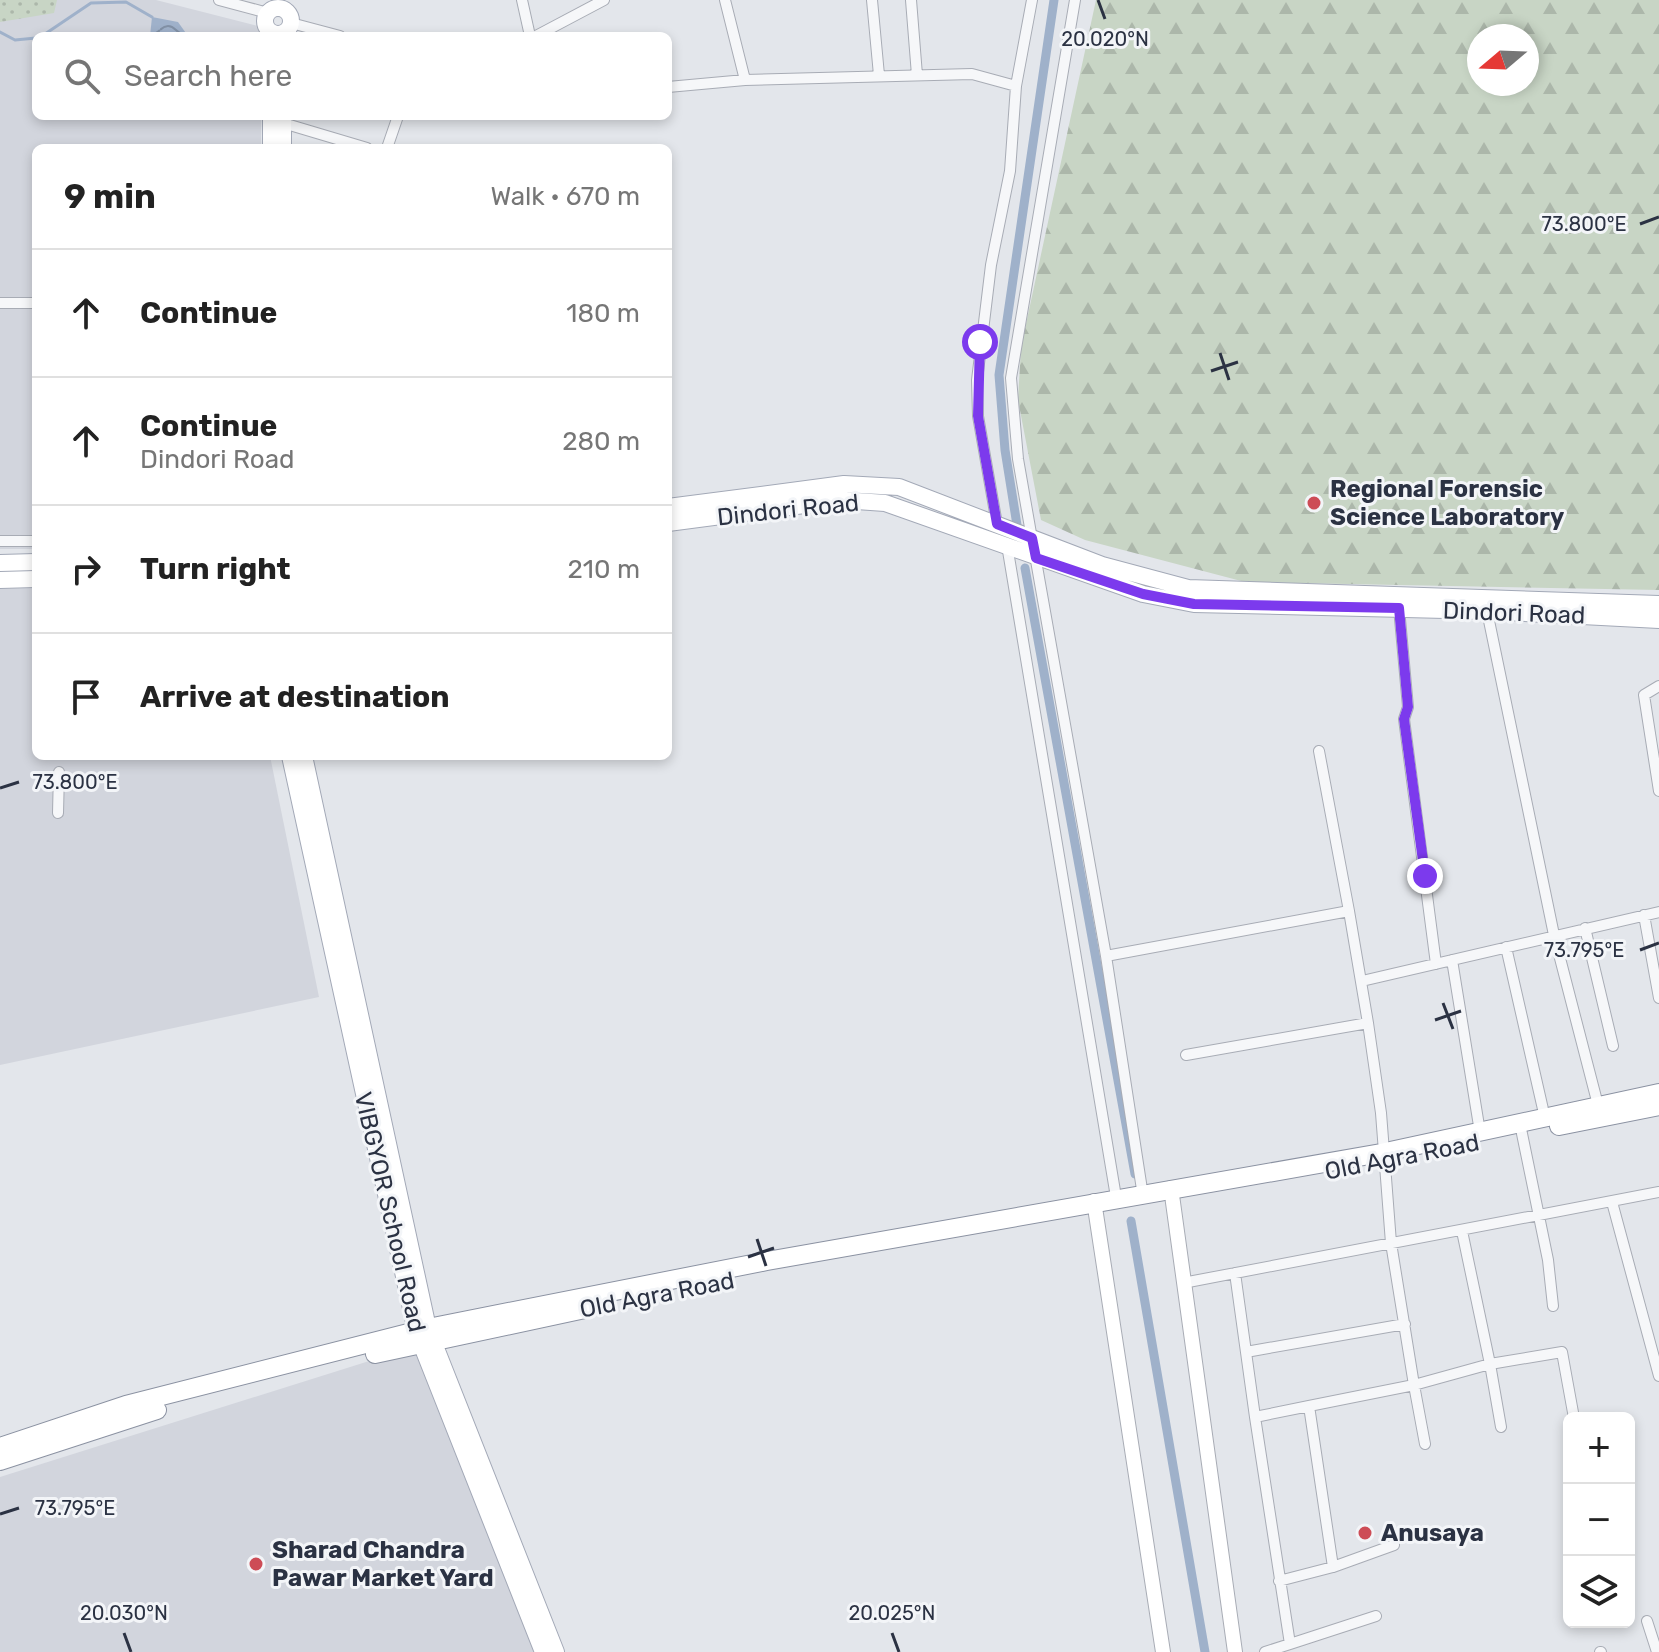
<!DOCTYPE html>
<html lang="en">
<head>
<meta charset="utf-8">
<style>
	body { margin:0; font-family:Rubik,sans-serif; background:#f2f2f2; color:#222 }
	.controls { position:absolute; right:24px; bottom:24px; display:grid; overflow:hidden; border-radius:12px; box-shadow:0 4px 12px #0003 }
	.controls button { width:72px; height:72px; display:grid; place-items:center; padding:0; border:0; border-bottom:2px solid #e0e0e0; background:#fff; color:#222; font:40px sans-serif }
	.compass { position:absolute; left:1467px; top:24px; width:72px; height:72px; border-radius:50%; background:#fff; box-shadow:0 4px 12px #0003; rotate:251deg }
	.stop { position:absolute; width:24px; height:24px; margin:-18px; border:6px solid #7c3aed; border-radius:50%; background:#fff }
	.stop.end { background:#7c3aed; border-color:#fff; box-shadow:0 2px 8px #0008 }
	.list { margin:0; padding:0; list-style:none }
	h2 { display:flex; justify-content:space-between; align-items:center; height:104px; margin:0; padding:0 32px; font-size:34px }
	h2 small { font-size:26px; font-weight:400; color:#767676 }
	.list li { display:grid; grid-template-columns:52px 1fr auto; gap:24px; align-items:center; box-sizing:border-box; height:128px; padding:0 32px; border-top:2px solid #e0e0e0 }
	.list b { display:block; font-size:30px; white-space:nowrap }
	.list p { margin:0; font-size:26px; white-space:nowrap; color:#767676 }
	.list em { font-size:26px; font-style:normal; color:#767676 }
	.icon { flex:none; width:44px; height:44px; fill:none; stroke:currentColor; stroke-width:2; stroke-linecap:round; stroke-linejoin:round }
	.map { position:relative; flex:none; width:1659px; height:1652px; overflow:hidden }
	.search { position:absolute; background:#fff; box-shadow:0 4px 12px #0003; left:32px; top:32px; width:640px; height:88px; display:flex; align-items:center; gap:20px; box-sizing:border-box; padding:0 28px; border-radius:12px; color:#767676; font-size:30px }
	.panel { position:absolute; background:#fff; box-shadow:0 4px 12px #0003; left:32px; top:144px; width:640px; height:616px; border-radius:12px }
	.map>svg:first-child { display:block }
	.built { fill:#d2d5dd }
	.forest { fill:url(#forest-firs); fill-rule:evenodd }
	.park { fill:url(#park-dots) }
	.water { fill:url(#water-waves) }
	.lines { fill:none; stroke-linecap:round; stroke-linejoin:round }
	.stream { stroke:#9fb1ca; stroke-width:3 }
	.canal { stroke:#9fb1ca; stroke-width:9 }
	.street-casing { stroke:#a8acb5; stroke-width:12 }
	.secondary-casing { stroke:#a8acb5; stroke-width:16 }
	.primary-casing { stroke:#a3a9b7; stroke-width:18 }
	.highway-casing { stroke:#8b92a2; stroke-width:20 }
	.street { stroke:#f6f7f9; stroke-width:10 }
	.secondary { stroke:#fff; stroke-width:14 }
	.primary { stroke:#fff; stroke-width:16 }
	.highway { stroke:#fff; stroke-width:18 }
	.route { stroke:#7c3aed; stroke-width:10 }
	.ticks { fill:none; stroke:#2b3243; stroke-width:3 }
	.poi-dot { fill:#cd4c56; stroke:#f3f5f8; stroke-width:3 }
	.labels { text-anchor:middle; stroke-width:6; stroke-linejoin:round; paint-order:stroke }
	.poi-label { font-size:24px; font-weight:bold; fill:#2b3243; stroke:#f3f5f8; text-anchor:start }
	.street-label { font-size:24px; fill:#2b3243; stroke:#f3f5f8 }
	.ticks-label { font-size:20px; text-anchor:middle; fill:#2b3243; stroke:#f3f5f8; stroke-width:6; stroke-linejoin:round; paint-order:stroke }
</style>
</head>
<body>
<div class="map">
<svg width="1659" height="1652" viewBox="0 0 1659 1652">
	<defs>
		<pattern id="forest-firs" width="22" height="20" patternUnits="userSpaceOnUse" patternTransform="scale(2)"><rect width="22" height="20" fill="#c8d5c5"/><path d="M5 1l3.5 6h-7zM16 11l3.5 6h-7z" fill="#acb7aa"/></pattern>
		<pattern id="park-dots" width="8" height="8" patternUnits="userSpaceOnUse" patternTransform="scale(2)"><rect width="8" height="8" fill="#c8d5c5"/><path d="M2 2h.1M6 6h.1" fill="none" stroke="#acb7aa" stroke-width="1.8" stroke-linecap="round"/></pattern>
		<pattern id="water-waves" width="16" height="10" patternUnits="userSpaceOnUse" patternTransform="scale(2)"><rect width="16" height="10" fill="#9fb1ca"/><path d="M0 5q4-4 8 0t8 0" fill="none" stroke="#8291a6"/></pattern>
	</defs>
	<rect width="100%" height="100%" fill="#e3e6eb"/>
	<path class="built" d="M0,0h156l106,27v9h-226v80h225v32h-225v401h-36z
		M36,588v168h234l49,241 -319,68v-476z
		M401,1351l21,5 124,296h-546v-175z"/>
	<path class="forest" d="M1096,0h563v590l-414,-8 -160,-42 -44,-20 -23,-120 3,-53zM1479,36h48v48h-48z"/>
	<path class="park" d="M0,0h57l-3,13 -54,9z"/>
	<path class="water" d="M152,17l26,5 10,14h-38z"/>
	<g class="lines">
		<path class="stream" d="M0,32l15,8 21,-2
			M42,36l49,-33 35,-1 26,15"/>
		<path class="canal" d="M1017,525l-12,-75 -6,-75 55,-375
			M1025,568l110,606
			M1131,1221l74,431"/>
		<g class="street-casing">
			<path id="street" d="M219,0l49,13
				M522,0l8,36
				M725,0l20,80
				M872,0l7,75
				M911,0l6,75
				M291,23l49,13
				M536,36l68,-36
				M1016,86l16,-86
				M668,87l77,-7 227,-6 44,12 -6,85 -19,94 -14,115 1,36 19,108
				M283,123l84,25
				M387,148l11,-32
				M0,303h36
				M1032,539l-14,-80 -7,-81 64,-378
				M0,541h36
				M1007,545l109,652
				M1035,555l71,401 37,240
				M1399,608l9,99 -4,12 32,245
				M1487,611l67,324 44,170
				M1659,686l-15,9 15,96
				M1319,751l30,160
				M58,813l1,-41
				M1644,915l15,83
				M1585,928l28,118
				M1506,947l39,171
				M1106,956l243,-45 19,112 13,90 10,130 23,142 -105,21 24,161 61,-22
				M1452,960l28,172
				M1362,981l297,-69
				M1186,1055l182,-32
				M1520,1124l28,136 5,46
				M1612,1202l47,174
				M1235,1273l20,144
				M1183,1283l476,-91
				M1246,1352l159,-28
				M1501,1427l-11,-63 72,-12 12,66
				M1425,1444l-11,-59 76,-21 -28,-133
				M1279,1581l54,-14
				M1647,1621l10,31
				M1290,1644l86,-28
				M1265,1652l25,-8 -35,-227 54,-11
				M1600,1652h1"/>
		</g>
		<g class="secondary-casing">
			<path id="secondary" d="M1171,1188l64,464
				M1094,1201l69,451"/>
		</g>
		<g class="primary-casing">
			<path id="primary" d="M265 21a13 13 0 1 1 26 0a13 13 0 1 1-26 0Z
				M271,148v-32
				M283,148v-32
				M668,507l176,-23 55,3 203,78 86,23 471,16
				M668,523l174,-23 43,3 258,91 51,10 293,7 172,9
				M0,563l36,-1
				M0,580l36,-1
				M290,756l126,575 127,321
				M304,756l124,572 128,324"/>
		</g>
		<g class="highway-casing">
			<path id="highway" d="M1559,1126l100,-20
				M375,1354l210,-45
				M0,1447l126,-42 302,-77 339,-67 614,-108 278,-60
				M0,1461l157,-51"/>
		</g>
		<use href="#street" class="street"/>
		<use href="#secondary" class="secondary"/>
		<use href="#primary" class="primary"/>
		<use href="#highway" class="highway"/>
	</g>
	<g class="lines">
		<path class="route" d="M980,342l-2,74 19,108 35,14 4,20 107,36 51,10 205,4 9,99 -4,12 21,157"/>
	</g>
	<path class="ticks" d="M1098,0l7,19M1640,224l19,-7M1220,353l9,27M1211,371l27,-9M0,788l19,-6M1640,950l19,-7M1443,1003l10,26M1435,1020l26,-9M757,1239l9,27M748,1257l26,-9M0,1514l19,-6M124,1633l7,19M892,1633l7,19"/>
	<g class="poi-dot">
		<circle cx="1314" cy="503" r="8"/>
		<circle cx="1365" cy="1533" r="8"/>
		<circle cx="256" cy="1564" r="8"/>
	</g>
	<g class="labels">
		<g class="poi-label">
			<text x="1330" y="497">Regional Forensic<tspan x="1330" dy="28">Science Laboratory</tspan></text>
			<text x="1381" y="1541">Anusaya</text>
			<text x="272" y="1558">Sharad Chandra<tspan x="272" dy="28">Pawar Market Yard</tspan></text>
		</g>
		<g class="street-label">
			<text transform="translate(788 510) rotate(-6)" y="8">Dindori Road</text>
			<text transform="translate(1514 613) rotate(2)" y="8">Dindori Road</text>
			<text transform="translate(1402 1157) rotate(-11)" y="8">Old Agra Road</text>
			<text transform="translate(390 1212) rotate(77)" y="8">VIBGYOR School Road</text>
			<text transform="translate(657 1295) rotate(-11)" y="8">Old Agra Road</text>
		</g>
	</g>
	<g class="ticks-label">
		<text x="1105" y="46">20.020°N</text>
		<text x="1584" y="231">73.800°E</text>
		<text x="75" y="789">73.800°E</text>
		<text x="1584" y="957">73.795°E</text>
		<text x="75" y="1515">73.795°E</text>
		<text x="124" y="1620">20.030°N</text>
		<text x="892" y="1620">20.025°N</text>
	</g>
</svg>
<div class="controls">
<button>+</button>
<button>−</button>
<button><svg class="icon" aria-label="layers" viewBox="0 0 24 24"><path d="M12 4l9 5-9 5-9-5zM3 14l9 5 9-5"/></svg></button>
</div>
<svg class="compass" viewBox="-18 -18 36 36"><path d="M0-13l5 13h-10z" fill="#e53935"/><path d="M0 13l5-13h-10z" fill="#767676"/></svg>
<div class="stop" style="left:980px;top:342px"></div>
<div class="stop end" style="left:1425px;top:876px"></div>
<div class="search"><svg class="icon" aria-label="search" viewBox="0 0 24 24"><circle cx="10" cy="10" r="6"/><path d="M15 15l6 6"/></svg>Search here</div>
<section class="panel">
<h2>9 min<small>Walk · 670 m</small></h2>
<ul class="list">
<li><svg class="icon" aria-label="ahead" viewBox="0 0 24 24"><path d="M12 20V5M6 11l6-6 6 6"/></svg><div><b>Continue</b></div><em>180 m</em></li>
<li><svg class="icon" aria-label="ahead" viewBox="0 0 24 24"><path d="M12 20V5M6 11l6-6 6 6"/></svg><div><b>Continue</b><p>Dindori Road</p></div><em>280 m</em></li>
<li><svg class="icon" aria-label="right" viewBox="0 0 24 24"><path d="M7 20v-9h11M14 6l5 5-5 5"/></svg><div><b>Turn right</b></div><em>210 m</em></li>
<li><svg class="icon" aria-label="arrive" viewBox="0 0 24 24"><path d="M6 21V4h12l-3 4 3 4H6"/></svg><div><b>Arrive at destination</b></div></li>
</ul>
</section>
</div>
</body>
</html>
